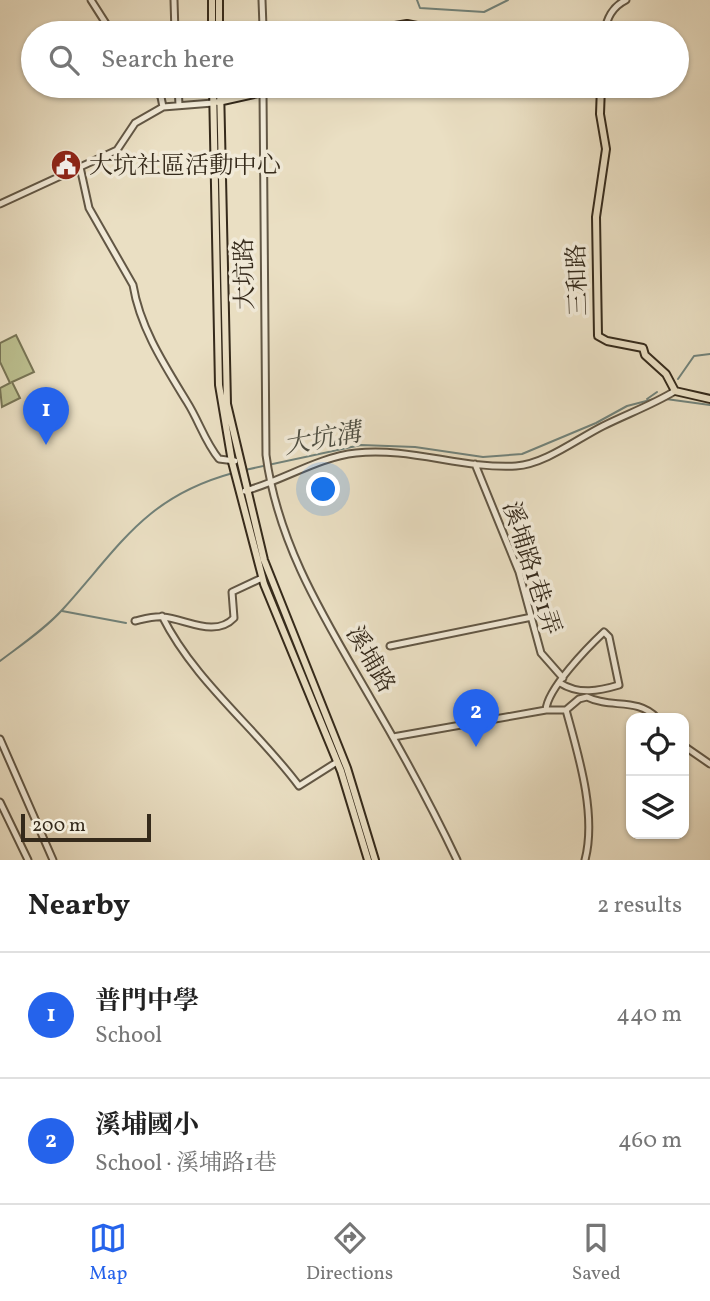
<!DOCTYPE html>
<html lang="en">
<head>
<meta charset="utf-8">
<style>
	body { margin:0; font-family:Vollkorn,"Noto Serif TC",serif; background:#f2f2f2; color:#222 }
	.controls { position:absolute; right:21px; bottom:21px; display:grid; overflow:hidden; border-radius:14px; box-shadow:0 2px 5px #0004 }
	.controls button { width:63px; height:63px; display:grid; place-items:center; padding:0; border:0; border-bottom:2px solid #e0e0e0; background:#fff; color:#222; font:35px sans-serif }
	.scale { position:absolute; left:21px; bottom:18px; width:130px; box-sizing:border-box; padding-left:7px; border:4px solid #352a1b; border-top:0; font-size:19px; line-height:24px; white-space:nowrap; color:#352a1b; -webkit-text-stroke:5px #f1ead8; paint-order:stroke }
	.you { position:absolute; left:324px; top:490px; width:24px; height:24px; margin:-18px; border:5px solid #fff; border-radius:50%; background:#1a73e8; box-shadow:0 0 0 10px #1a73e833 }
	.badge { display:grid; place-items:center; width:46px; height:46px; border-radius:50%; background:#2563eb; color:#fff; font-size:23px; font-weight:700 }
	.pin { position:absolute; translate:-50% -58px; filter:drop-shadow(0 2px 4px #0008) }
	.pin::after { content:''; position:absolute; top:37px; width:24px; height:21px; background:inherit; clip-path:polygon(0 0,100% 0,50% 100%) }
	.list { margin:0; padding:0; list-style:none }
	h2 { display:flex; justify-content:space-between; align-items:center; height:91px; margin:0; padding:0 28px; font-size:30px }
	h2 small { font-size:23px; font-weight:400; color:#767676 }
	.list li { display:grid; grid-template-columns:46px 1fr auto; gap:21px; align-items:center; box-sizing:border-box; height:126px; padding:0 28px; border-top:2px solid #e0e0e0 }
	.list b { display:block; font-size:26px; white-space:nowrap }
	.list p { margin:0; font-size:23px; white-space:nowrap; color:#767676 }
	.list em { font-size:23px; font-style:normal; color:#767676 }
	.icon { flex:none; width:38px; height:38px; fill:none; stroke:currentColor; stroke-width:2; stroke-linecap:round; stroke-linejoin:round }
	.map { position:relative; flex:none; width:710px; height:860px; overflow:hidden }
	.search { position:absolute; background:#fff; box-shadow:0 2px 5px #0004; left:21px; right:21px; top:21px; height:77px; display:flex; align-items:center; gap:18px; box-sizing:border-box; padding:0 24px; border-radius:38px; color:#767676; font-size:26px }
	.sheet { height:343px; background:#fff }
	nav { display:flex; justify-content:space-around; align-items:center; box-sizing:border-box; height:98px; border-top:2px solid #e0e0e0; background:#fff; font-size:19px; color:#767676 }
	nav a { display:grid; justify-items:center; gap:4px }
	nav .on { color:#2563eb }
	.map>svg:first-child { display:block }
	.green { fill:#bcc090; stroke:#787556; stroke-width:2 }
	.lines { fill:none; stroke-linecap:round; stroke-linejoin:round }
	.stream { stroke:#71827a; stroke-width:2 }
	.minor-casing { stroke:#625745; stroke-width:9 }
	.major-casing { stroke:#352a1b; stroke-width:10 }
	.minor { stroke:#f1ead8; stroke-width:5 }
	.major { stroke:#eadfc3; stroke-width:6 }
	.labels { text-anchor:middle; stroke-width:7; stroke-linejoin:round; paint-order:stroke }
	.poi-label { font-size:24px; fill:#352a1b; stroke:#f1ead8; text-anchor:start }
	.street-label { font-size:24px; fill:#352a1b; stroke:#f1ead8 }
	.water-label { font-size:26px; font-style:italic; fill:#4e4e42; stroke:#f1ead8 }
</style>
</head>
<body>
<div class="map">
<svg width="710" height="860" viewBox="0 0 710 860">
	<rect width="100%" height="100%" fill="#eadfc3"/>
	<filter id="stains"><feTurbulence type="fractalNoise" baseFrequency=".00286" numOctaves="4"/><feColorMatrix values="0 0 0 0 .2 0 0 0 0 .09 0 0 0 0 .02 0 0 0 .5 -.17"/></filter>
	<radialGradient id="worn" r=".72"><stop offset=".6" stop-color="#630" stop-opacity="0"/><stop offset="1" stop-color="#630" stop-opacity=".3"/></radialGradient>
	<path class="green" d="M16,335l18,37 -22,10 8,16 -18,9 -2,-19 10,-5 -10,-21v-19z"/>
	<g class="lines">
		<path class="stream" d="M417,0l3,8 64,4 24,-12
			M678,379l16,-23 16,-2
			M647,399l10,-7
			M666,399l44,6
			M245,470l116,-25 54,2 68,10 39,-3 74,-31 31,-17 27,-7
			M62,611l64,12
			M0,661c21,-16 45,-32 63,-52 57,-63 82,-112 170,-136"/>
		<g class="minor-casing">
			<path id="minor" d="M91,0l21,33
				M174,0l1,33
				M262,0l1,27
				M604,33c3,-15 8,-26 22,-33
				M152,86l9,11 2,10
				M178,86l1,19
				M263,92l3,363c12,91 60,166 105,244 31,53 60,106 86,161
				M80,167l9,41 44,77c7,43 32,81 54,117 12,19 18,40 32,57l16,2
				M0,204l117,-54 18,-27 28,-16 50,-4
				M475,464l44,108 22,81 22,25
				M245,491c37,-10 73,-34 111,-38 54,-6 106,16 160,13 29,-2 61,-27 87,-40 24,-12 49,-21 72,-35
				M162,616c33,66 94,112 137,170l38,-24
				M135,621c9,-2 19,-5 28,-4 23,2 52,21 71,1l-2,-26 30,-14
				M390,646l142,-29
				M546,710c1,-21 42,-63 58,-78l5,5 10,48c-20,6 -40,10 -59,-2
				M566,710c12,44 31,104 19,150
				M393,737l153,-27h20l13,-11 8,-2c24,12 50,0 70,21
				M0,739l53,121
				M684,746l26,18
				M0,802l28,58"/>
		</g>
		<g class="major-casing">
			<path id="major" d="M212,0v33
				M219,0v33
				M263,33v-6l53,1 13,5
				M353,33l54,-9 10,2 6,7
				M213,86l6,299 13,77 32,122 77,187 27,89
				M220,86l7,318 37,156 83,208 28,92
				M601,86l-1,28 6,35 -10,68 2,119 9,5 36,7 2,7 21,19 9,17 35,8
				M218,102l45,-10v-6"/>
		</g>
		<use href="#minor" class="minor"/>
		<use href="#major" class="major"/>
	</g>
	<defs>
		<g id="civic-disc" transform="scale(1.575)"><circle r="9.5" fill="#8f2418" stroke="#f1ead8"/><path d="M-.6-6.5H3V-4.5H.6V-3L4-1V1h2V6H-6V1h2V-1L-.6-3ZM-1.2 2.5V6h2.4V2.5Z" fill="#fff"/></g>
	</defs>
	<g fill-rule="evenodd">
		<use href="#civic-disc" x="66" y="165"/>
	</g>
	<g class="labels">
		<g class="poi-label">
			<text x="89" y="173">大坑社區活動中心</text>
		</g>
		<g class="street-label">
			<text transform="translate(244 274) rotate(-91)" y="8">大坑路</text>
			<text transform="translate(577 280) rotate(-92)" y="8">三和路</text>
			<text transform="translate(532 568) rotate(72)" y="8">溪埔路1巷1弄</text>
			<text transform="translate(371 659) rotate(60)" y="8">溪埔路</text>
		</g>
		<g class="water-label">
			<text transform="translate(322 438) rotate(-10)" y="9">大坑溝</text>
		</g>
	</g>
	<rect width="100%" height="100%" filter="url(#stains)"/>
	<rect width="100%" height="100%" fill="url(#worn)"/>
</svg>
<div class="controls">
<button><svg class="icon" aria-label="locate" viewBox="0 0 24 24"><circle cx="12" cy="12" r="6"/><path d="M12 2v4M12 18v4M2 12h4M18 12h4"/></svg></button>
<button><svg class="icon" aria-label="layers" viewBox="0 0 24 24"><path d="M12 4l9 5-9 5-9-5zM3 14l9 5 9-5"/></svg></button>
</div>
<div class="scale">200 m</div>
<div class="you"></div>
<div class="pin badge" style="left:46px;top:445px">1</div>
<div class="pin badge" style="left:476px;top:747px">2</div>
<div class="search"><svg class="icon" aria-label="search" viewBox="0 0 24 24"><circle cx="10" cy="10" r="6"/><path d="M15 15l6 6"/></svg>Search here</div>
</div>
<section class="sheet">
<h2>Nearby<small>2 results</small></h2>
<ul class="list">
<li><span class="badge">1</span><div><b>普門中學</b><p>School</p></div><em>440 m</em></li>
<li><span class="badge">2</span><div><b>溪埔國小</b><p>School · 溪埔路1巷</p></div><em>460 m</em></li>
</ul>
</section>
<nav>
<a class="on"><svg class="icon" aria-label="map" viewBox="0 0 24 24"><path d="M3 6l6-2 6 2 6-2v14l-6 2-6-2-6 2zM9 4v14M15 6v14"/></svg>Map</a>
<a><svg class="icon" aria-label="directions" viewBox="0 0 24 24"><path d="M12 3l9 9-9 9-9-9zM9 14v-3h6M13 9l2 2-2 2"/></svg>Directions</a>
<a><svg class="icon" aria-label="saved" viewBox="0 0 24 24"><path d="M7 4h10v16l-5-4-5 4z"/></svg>Saved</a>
</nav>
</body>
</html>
